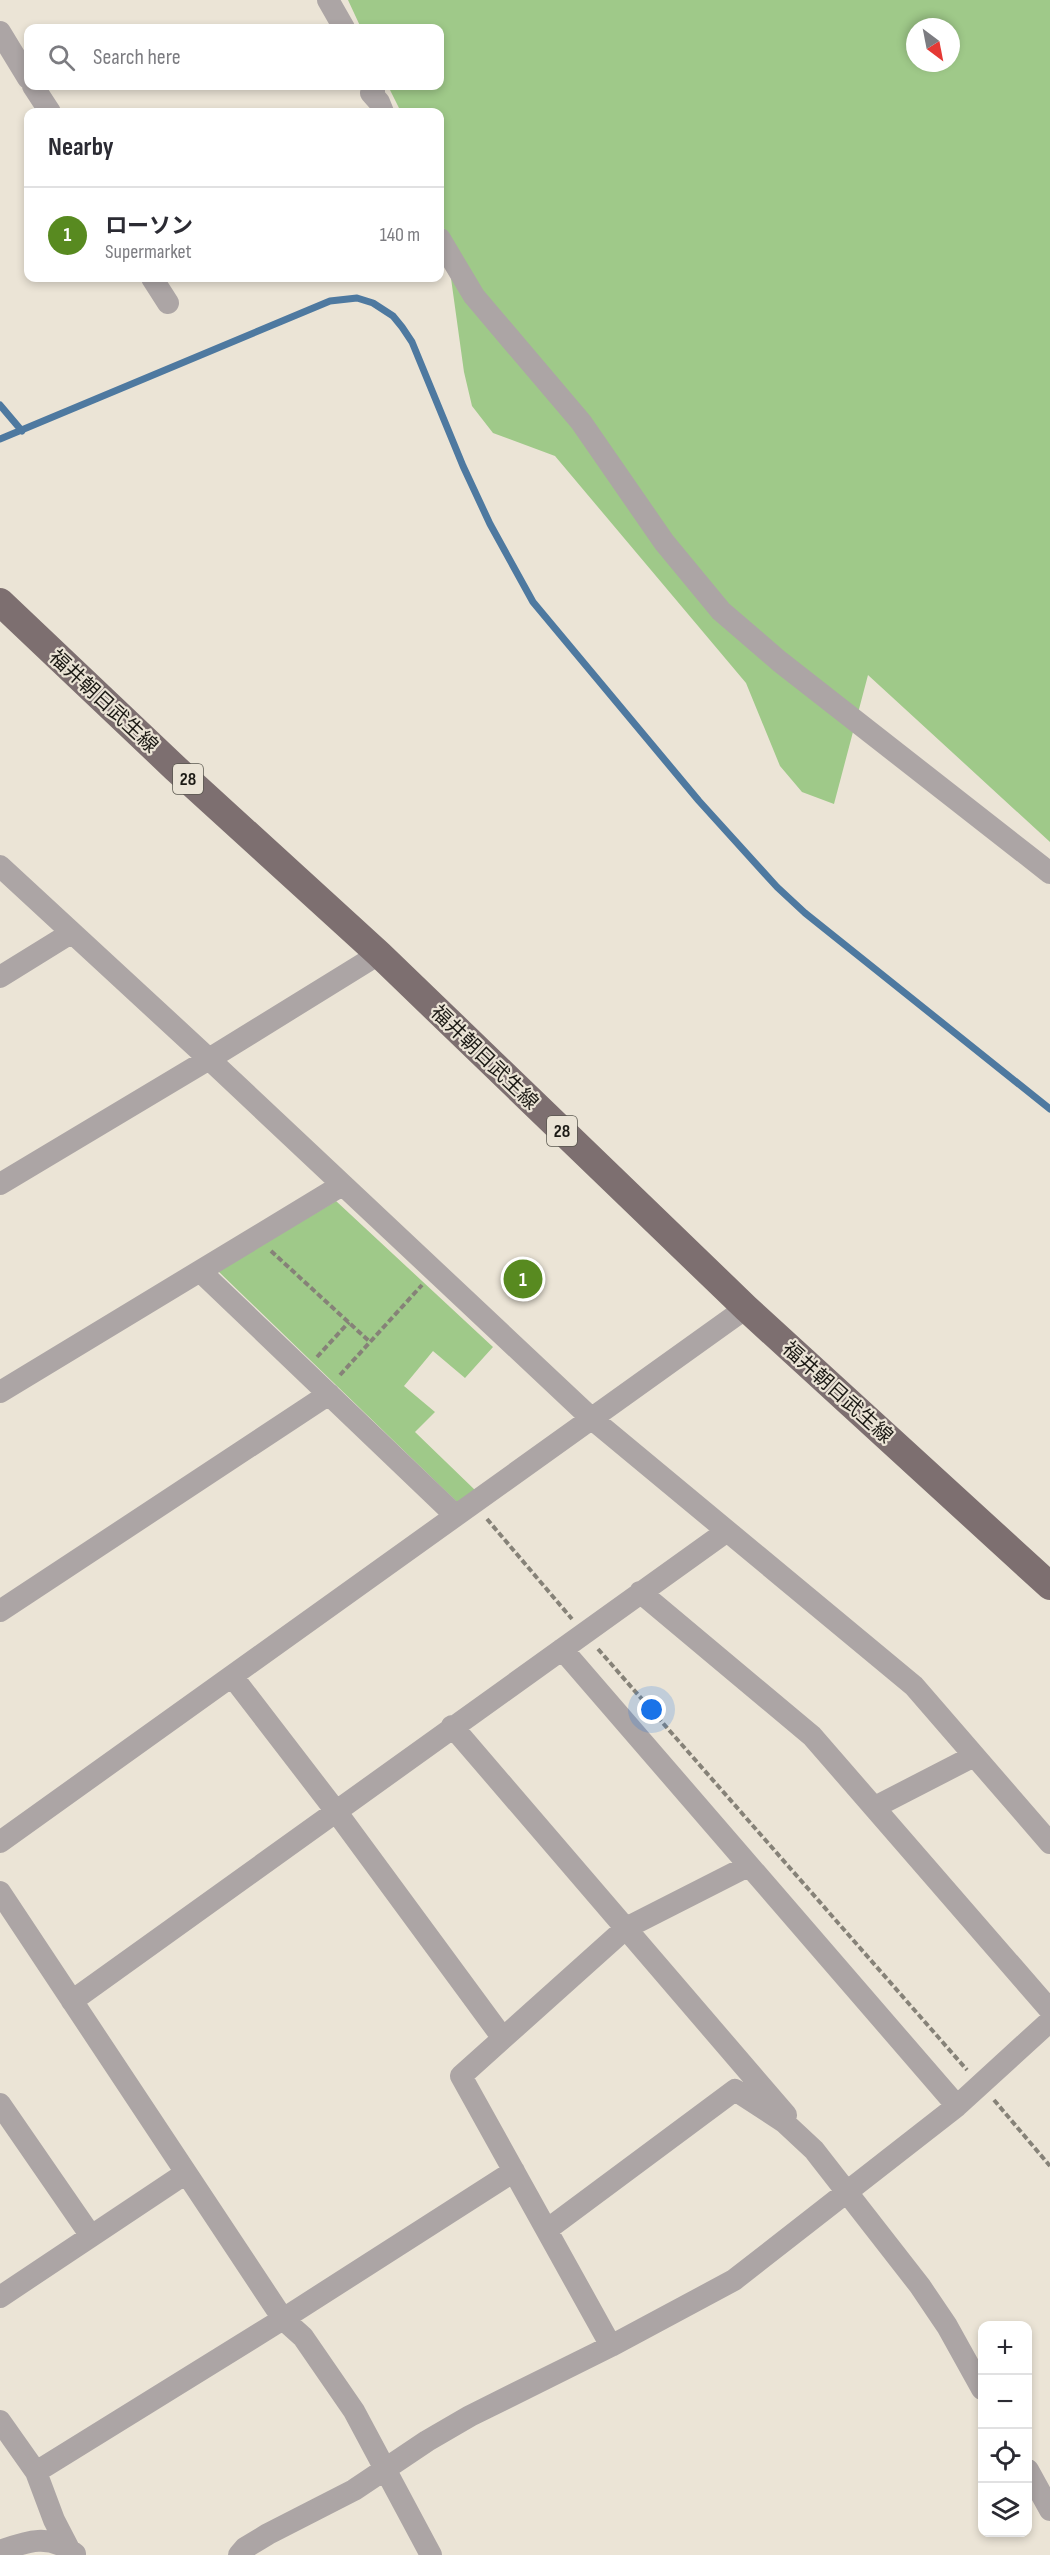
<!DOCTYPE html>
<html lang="en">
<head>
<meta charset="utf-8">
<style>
	body { margin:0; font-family:"Sofia Sans Condensed","Noto Sans JP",sans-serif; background:#f2f2f3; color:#2b2b33 }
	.controls { position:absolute; right:18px; bottom:18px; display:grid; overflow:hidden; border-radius:12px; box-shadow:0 3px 9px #0003 }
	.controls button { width:54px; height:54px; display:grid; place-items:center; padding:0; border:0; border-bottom:2px solid #e1e1e2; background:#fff; color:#2b2b33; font:30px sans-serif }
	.compass { position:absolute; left:906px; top:18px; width:54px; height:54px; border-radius:50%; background:#fff; box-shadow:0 3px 9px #0003; rotate:148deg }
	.you { position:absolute; left:652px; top:1710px; width:21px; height:21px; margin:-15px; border:4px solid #fff; border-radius:50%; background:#1a73e8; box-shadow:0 0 0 9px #1a73e833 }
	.badge { display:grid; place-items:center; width:39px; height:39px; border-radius:50%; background:#588a20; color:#fff; font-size:20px; font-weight:700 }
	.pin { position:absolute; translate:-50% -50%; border:3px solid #fff; box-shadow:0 2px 6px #0006 }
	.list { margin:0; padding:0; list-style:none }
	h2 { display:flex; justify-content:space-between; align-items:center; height:78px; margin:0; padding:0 24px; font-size:26px }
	h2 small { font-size:20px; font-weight:400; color:#7c7c81 }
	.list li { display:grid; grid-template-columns:39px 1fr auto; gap:18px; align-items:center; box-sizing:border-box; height:96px; padding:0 24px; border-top:2px solid #e1e1e2 }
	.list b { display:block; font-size:22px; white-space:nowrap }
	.list p { margin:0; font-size:20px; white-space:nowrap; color:#7c7c81 }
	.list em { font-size:20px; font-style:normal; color:#7c7c81 }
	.icon { flex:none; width:33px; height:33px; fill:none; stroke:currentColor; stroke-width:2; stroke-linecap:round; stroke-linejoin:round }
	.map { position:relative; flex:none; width:1050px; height:2555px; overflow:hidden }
	.search { position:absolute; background:#fff; box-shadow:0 3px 9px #0003; left:24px; top:24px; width:420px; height:66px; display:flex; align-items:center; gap:15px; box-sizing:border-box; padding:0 21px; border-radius:12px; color:#7c7c81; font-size:22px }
	.panel { position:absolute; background:#fff; box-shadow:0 3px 9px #0003; left:24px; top:108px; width:420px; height:174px; border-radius:12px }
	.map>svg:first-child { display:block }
	.green { fill:#9fc989; fill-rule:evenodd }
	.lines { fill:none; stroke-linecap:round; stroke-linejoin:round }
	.stream { stroke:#4e79a0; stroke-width:7 }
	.path { stroke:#868278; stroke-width:4; stroke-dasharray:6 3; stroke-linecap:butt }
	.minor { stroke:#aca5a5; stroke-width:22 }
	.major { stroke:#7d6f70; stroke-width:28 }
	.labels { text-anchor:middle; stroke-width:4.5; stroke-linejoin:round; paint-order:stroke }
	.shield { fill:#ebe4d6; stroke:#5a574f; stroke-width:1.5 }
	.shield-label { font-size:18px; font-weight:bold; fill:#1c1a15 }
	.street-label { font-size:20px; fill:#1c1a15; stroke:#ebe4d6 }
</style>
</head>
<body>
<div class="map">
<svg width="1050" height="2555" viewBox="0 0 1050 2555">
	<rect width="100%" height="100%" fill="#ebe4d6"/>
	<path class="green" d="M348,0h702v842l-182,-167 -34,129 -32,-12 -22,-26 -34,-83 -191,-227 -62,-23 -21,-27 -8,-34 -24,-173v-87h-39l-13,-26h52v-58h-79zM915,27h36v36h-36z
		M336,1201l157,146 -28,31 -32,-27 -29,35 31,26 -20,20 61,59 -17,13 -241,-233z"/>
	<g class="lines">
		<path class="stream" d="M0,405l22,26
			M0,439l330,-138 27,-3 16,5 20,13 9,11 10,15 51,124 27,58 43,78 166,199 78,86 28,26 245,196"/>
		<path class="path" d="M271,1251l99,91
			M317,1357l32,-35
			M340,1375l82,-90
			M487,1519l85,100
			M598,1649l369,421
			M994,2100l56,66"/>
		<path class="minor" d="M328,0l16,28
			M0,32l28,46
			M33,86l17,26
			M372,86l2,5 -3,2 8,9 4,10
			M440,239l34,57 107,126 83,120 57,69 58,50 271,212
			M152,278l16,25
			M0,866l209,193 382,359 323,268 136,157
			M0,977l71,-44
			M0,1184l209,-125 170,-105
			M200,1271l255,244
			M0,1392l342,-207
			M640,1592l172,144 238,274
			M0,1611l329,-217
			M562,1649l395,457
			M232,1676l103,134 167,227
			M452,1726l334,389
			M875,1807l99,-51
			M0,1842l746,-534
			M0,1892l283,427 20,18 51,74 77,144
			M72,2001l655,-470
			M0,2104l91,132
			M548,2229l187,-139 49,32 30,28 106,136 27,40 35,63
			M0,2297l186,-124
			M611,2346l-150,-270 165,-148 122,-62
			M0,2421l36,51 18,48 15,29
			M1028,2470l22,40
			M36,2472l247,-153 231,-148
			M0,2551c27,-10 50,-18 75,3
			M239,2555l6,-7 23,-14 86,-44 73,-49 43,-25 141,-70 123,-66 223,-174 93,-85"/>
		<path class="major" d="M0,602l175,166 204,186 367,354 304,278"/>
	</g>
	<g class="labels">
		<g class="shield">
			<rect x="173" y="764" width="30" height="30" rx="4.5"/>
			<rect x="547" y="1116" width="30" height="30" rx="4.5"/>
		</g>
		<g class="shield-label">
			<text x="188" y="785">28</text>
			<text x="562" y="1137">28</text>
		</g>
		<g class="street-label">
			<text transform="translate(104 701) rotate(43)" y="7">福井朝日武生線</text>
			<text transform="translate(485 1057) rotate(44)" y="7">福井朝日武生線</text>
			<text transform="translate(838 1392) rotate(42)" y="7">福井朝日武生線</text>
		</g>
	</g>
</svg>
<div class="controls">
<button>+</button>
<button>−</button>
<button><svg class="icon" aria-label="locate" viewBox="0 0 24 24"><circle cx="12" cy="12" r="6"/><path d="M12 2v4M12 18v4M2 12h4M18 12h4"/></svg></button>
<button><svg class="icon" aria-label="layers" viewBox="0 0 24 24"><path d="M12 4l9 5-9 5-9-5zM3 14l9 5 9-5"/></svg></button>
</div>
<svg class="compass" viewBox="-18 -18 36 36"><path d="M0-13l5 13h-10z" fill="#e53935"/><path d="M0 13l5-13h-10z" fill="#7c7c81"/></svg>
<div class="you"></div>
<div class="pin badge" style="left:523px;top:1279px">1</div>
<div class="search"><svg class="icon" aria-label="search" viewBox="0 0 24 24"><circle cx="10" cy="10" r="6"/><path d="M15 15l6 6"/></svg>Search here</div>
<section class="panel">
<h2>Nearby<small></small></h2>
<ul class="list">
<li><span class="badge">1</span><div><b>ローソン</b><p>Supermarket</p></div><em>140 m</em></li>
</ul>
</section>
</div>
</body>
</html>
